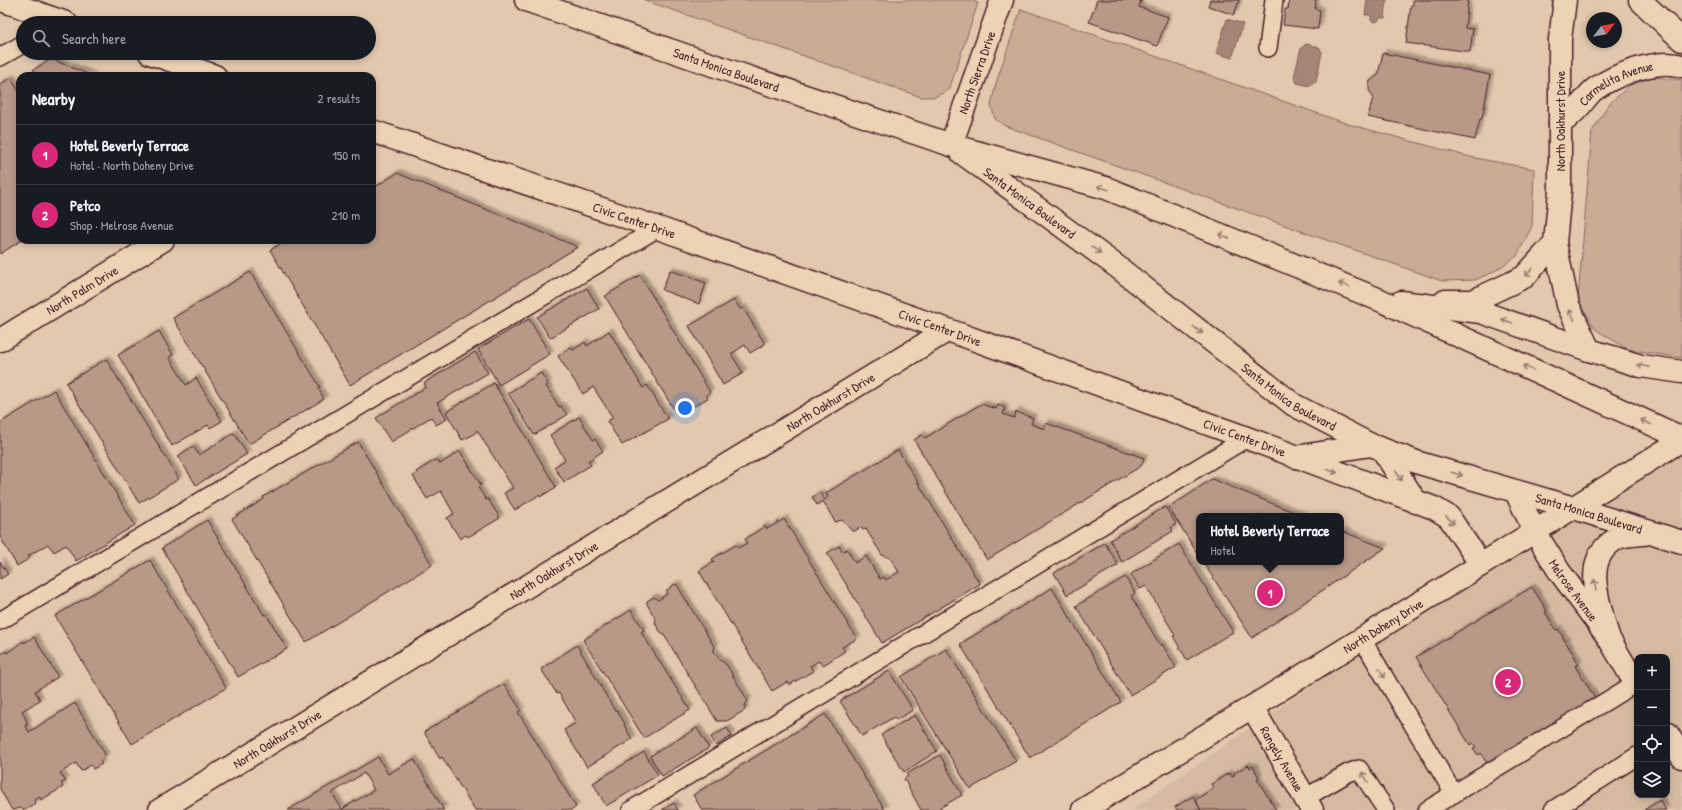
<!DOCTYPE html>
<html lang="en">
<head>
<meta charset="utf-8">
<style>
	body { margin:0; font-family:"Patrick Hand",sans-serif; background:#242831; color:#f1f3f6 }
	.controls { position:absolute; right:12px; bottom:12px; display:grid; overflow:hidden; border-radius:8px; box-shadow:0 2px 6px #0003 }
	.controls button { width:36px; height:36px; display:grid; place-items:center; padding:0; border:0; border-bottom:1px solid #363941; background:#171b24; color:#f1f3f6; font:20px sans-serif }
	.compass { position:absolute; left:1586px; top:12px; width:36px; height:36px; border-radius:50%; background:#171b24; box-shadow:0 2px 6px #0003; rotate:59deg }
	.you { position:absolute; left:685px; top:408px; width:14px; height:14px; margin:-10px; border:3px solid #fff; border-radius:50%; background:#1a73e8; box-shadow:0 0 0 6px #1a73e833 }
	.badge { display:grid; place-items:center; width:26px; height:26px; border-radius:50%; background:#db2777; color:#fff; font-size:13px; font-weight:700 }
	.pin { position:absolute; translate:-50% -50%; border:2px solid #fff; box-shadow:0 1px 4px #0006 }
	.popup { position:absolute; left:1196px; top:513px; width:148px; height:52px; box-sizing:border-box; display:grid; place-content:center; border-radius:8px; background:#171b24; filter:drop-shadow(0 1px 3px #0005); font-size:13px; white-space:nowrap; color:#9ea1a6 }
	.popup b { font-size:15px; color:#f1f3f6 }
	.popup::after { content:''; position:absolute; left:50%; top:100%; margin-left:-8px; border:8px solid transparent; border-top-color:#171b24 }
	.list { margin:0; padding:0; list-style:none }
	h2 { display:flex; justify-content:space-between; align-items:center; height:52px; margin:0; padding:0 16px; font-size:17px }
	h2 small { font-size:13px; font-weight:400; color:#9ea1a6 }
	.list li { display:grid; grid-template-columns:26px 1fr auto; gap:12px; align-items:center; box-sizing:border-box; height:60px; padding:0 16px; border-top:1px solid #363941 }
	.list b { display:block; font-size:15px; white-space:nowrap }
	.list p { margin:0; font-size:13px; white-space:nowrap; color:#9ea1a6 }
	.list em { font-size:13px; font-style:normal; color:#9ea1a6 }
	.icon { flex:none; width:22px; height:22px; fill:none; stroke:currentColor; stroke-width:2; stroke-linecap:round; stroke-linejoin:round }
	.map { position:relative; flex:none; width:1682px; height:810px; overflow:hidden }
	.search { position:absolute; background:#171b24; box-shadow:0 2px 6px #0003; left:16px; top:16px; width:360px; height:44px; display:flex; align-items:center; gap:10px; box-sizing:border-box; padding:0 14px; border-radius:22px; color:#9ea1a6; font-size:15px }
	.panel { position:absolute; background:#171b24; box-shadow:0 2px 6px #0003; left:16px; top:72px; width:360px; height:172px; border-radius:12px }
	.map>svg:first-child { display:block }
	.built { fill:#d5baa1; fill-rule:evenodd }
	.green { fill:#c9ac96; stroke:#8a6660 }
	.water { fill:#a58578; stroke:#815c59 }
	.building { fill:#b89988; stroke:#4a1f2b; fill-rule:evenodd; filter:url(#shadow) }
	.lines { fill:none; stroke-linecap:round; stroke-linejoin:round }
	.lane-casing { stroke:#4a1f2b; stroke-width:20 }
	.street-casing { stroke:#4a1f2b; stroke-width:25 }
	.secondary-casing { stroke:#4a1f2b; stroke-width:25 }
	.primary-casing { stroke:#4a1f2b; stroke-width:25 }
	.lane { stroke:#ecd3b4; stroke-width:17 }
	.street { stroke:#ecd3b4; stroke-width:22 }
	.secondary { stroke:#ecd3b4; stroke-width:22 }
	.primary { stroke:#ecd3b4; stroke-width:22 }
	.oneway { stroke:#9b7970 }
	.labels { text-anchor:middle; stroke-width:3; stroke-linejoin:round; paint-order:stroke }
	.street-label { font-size:13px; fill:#4a1f2b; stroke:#ecd3b4 }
</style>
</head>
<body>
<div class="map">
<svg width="1682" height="810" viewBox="0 0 1682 810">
	<defs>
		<filter id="shadow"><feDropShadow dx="3.5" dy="-3.5" stdDeviation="1" flood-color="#0004"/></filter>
	</defs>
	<rect width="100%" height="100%" fill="#e2c8ac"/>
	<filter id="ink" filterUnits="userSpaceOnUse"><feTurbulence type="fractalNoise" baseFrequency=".025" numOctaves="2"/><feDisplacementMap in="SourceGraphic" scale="8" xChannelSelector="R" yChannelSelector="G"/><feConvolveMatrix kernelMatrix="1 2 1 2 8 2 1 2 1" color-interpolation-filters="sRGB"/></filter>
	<g filter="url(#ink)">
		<path class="built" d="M1682,428v382h-550zM1637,657h30v138h-30z"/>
		<path class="green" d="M644,0h326l8,3 -29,87 -14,7h-14z
			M1021,9l327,115 122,33 64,12 -2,57 -15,30 -24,16 -18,8 -33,1 -437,-155 -10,-7 -4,-14 5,-22z
			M1653,77l29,3v278l-55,-9 -32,-20 -17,-30 14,-167 16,-27 22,-20z"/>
		<path class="water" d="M1367,0h20l-2,18h-5l-2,3 -3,1 -4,-2v-5h-6z
			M1227,19l16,5 -11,34 -16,-5z
			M1306,44l13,3 3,5 -6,30 -7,4 -12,-3 -3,-6 7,-29z"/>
		<path class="building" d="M1097,0h44l-2,7 29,10 -11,29 -68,-24z
			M1210,0h29l-5,15 -26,-9z
			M1289,0h27l-1,9 5,1 -2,19 -35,-4 2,-16h3z
			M1413,0h55l-3,28 8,1 -3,23 -64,-9 5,-38h2z
			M1383,53l107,22 -8,44h-2l-5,21 -107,-23 5,-20 -4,-7v-6l1,-3 8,-6z
			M51,59l42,17h-57l-3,-6z
			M11,78l9,15 -1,140 1,7h2l-22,14v-170z
			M397,173l181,74 -228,138 -80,-135 17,-10h85v-51z
			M670,270l36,13 -7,21 -37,-14z
			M250,272l70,115 -2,1 6,11 -75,45 -76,-126z
			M640,275l70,117 -4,3 2,3 -25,15 -2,-3 -5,3 -71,-117z
			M587,288l12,21 -49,29 -13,-21z
			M734,300l6,9 3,-1 22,36 -15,9 -5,-8 -14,9 12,19 -20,12 -34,-59z
			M529,319l21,35 -51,31 -21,-36z
			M159,331l14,24 -4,2 17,28 10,-7 26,43 -12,7 -2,-3 -36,21 -54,-91z
			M609,331l34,57 4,-3 21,34 -46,26 -15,-24 6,-3 -20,-31 -10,7 -25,-38 12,-9 3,3 12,-8 2,4z
			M475,352l13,21 -51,30 10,16 -11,6 -5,-8 -40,25 -15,-24 50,-31 -2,-4z
			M106,359l73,120 -40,24 -73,-120z
			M541,373l7,11 -2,2 13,21 2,-1 6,9 -33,20 -26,-42z
			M494,383l62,104 -16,10 -1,-2 -24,15 -11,-17 9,-5 -36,-58 -4,5 -11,5 -16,-28z
			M54,390l81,135 -59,36 -10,-16 -12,7 -6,-8 -20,12 2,2 -13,8 -17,-29v-114z
			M981,404l15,5 2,-4 7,3 -2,6 11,4 2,-6 17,6 -2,6 13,5 2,-6 98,35 -3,8 -154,94 -73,-120 8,-5 3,3z
			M579,417l14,23 2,-1 8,12 -15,10 3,4 -27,17 -10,-15 11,-7 -15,-25z
			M234,433l13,21 -51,31 -18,-29 15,-10 6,9z
			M358,442l74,123 -126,77 -74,-123 32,-20 -1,-2z
			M898,450l82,134 -98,59 -55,-90 12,-7 3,6 5,-3 8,14 11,-7 14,23 4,-2 2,3 13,-8 -9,-14 -8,-3 -16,-26 -3,1 -2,-3 -8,5 -11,-12 -7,2 -12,-21 -6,4 -5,-8 8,-4 5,7 3,-3 -2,-4z
			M460,451l21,34 -3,2 8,13 2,-1 12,19 -32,19 -2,-2 -6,4 -13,-21 7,-4 -13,-23 -14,8 -14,-23 4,-3 -1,-1 21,-13 3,5z
			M1212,479l91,37h-104v40l-30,-48z
			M1165,507l11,17 -5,3 2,4 -51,31 -12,-22z
			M784,519l73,120 -15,8 3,4 -23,15 -3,-5 -9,5 3,5 -24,14 -2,-3 -15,9 -73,-120 15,-9 -2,-3 24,-14 2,3 9,-5 -2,-4 20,-13 2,3z
			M207,520l57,95 2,-1 21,35 -49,28 -76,-129z
			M1341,531l44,17 -133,90 -49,-76h138z
			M1105,543l13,22 -51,30 -13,-22z
			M1179,544l54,88 -46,28 -14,-24 2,-1 -29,-49 -6,3 -9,-15z
			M150,560l76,128 -94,56 -77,-128z
			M0,562l8,12 -8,5z
			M1125,577l10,16 -4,3 29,49 2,-1 14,23 -46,28 -54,-89z
			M675,584l2,1 38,63 -2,2 8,11h1l4,3 22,37 -3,4v5l-18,11h-10l-53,-86 -2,-1 -7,-11 1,-3 -9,-16v-3l7,-4 4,3 9,-6v-4z
			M1532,587l15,24 -2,1 11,18 2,-1 21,35 -4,2 20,32 -108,66 -6,-11 -3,2 -5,-7 3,-1 -3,-4 -3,2 -54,-88z
			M1052,588l69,114 -91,56 -70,-114z
			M631,610l13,20 -3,2 49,78 -46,28 -61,-98z
			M34,637l24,40 -23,14 5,9 -18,11 6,13 -3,1 4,7 46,-29 31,53 -6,5 2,3 -9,5 -2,-4 -10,6 -5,-8 -16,10 6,8 -5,2 2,4 -22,13 -1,-3 -6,3 2,3 -11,7 -4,-2 -9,2 -12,-21v-134l6,-4 1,2 16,-12 1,2z
			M577,645l38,66 2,-1 8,14 -1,1 8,14 -45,28 -23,-37 12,-7 -17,-30 -2,1 -16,-25z
			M946,649l70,112 -46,28 -69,-112z
			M889,671l24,39 -17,10 -2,-3 -32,19 -22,-35z
			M504,684l17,26 -3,2 58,95 -4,3h-97l-33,-53 -2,2 -16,-27z
			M825,714l60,96h-183l-9,-15z
			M915,715l22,36 -33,21 -23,-37z
			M697,728l12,20 -47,28 -12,-20z
			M727,728l5,8 -16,10 -5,-9z
			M644,752l14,23 -52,31 -13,-23z
			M940,755l22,40 -26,15h-15l-17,-31 4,-3 -1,-2z
			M378,757l10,17 26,-15 30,51h-156zM364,773l10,17 -32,19 -10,-16z
			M1248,765l2,3 3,-2 6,12 -2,1 19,31h-75l-6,-10 19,-12 -3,-4 18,-11 3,4 2,-1v-3z
			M1193,796l8,14h-24l-2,-3z
			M1660,800l6,10h-22z
			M674,803l4,7h-16z"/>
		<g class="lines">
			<g class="lane-casing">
				<path id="lane" d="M1268,48l6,-48
					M0,57l23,-13
					M0,621l658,-393
					M1362,639l92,155
					M1305,798l43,-25 11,-4 27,41
					M631,810l616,-372
					M1427,810l209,-127
					M1553,810l84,-54"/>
			</g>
			<g class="street-casing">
				<g id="street">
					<path d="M1,0l65,23"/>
					<path d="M1565,0l-5,39v152l-5,52 13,62 21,45"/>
					<path d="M1640,0l42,40"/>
					<path d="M150,53l65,23"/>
					<path id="s1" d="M1560,124c6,-4 11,-9 16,-14 7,-7 12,-16 19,-21 20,-14 62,-31 87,-23"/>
					<path id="s2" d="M372,131l286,97 290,102 299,108 187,70 15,9 32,48"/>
					<path id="s3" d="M951,145l51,-145"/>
					<path d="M1445,301h28l51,-24 31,-34"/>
					<path id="s4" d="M0,340l163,-100"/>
					<path id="s5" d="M1252,707l60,103"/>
					<path id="s6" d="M160,810l788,-480"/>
				</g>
			</g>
			<g class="secondary-casing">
				<g id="secondary">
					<path id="s7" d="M1516,492l19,40 24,39 49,66 29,49"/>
					<path d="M1667,733l15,24"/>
					<path id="s8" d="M1083,810l169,-103 430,-267"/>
				</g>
			</g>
			<g class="primary-casing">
				<g id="primary">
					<path id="s9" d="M526,0l207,72 218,73 155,43 274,112 302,138"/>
					<path id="s10" d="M962,153l153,112 179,140 77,40 48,18 155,45 108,34"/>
					<path d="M1401,302l80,10 108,38 52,16 41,6"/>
					<path d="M1382,449l34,53"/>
					<path d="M1295,457l76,-12"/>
					<path d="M1608,637c-8,-33 -29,-79 10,-99 8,-4 22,-3 31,-5"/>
				</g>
			</g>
			<use href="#lane" class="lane"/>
			<use href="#street" class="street"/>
			<use href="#secondary" class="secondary"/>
			<use href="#primary" class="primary"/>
		</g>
		<defs><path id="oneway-shaft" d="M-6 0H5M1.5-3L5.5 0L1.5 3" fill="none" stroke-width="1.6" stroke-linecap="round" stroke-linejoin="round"/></defs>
		<g class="oneway">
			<use href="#oneway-shaft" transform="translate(1103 188) rotate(-162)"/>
			<use href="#oneway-shaft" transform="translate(1224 236) rotate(-158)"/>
			<use href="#oneway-shaft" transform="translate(1096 250) rotate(36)"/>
			<use href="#oneway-shaft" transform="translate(1529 272) rotate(131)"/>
			<use href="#oneway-shaft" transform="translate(1344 285) rotate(-158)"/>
			<use href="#oneway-shaft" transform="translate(1572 315) rotate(-115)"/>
			<use href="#oneway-shaft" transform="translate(1507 321) rotate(-161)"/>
			<use href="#oneway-shaft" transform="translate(1198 330) rotate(38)"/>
			<use href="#oneway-shaft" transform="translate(1643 366) rotate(-169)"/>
			<use href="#oneway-shaft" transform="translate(1528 368) rotate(-155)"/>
			<use href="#oneway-shaft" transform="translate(1646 422) rotate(-156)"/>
			<use href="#oneway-shaft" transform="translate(1332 471) rotate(20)"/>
			<use href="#oneway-shaft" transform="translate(1457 474) rotate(16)"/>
			<use href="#oneway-shaft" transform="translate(1399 476) rotate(57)"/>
			<use href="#oneway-shaft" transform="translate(1450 520) rotate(45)"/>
			<use href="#oneway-shaft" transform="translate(1595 585) rotate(-100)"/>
			<use href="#oneway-shaft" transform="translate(1382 673) rotate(59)"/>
			<use href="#oneway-shaft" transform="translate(1365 777) rotate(-122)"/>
		</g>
	</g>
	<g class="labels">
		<g class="street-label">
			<text dy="5" stroke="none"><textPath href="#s9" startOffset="212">Santa Monica Boulevard</textPath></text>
			<text dy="5" stroke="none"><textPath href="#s3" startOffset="77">North Sierra Drive</textPath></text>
			<text dy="5" stroke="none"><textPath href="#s1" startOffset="71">Carmelita Avenue</textPath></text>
			<text transform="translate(1560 121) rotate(-90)" y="5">North Oakhurst Drive</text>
			<text dy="5" stroke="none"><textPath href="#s10" startOffset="84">Santa Monica Boulevard</textPath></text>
			<text dy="5" stroke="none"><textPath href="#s2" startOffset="277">Civic Center Drive</textPath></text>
			<text dy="5" stroke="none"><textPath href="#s4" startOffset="96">North Palm Drive</textPath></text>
			<text dy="5" stroke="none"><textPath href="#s2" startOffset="601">Civic Center Drive</textPath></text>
			<text dy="5" stroke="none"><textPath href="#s10" startOffset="408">Santa Monica Boulevard</textPath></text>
			<text dy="5" stroke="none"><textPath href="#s6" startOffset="785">North Oakhurst Drive</textPath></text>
			<text dy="5" stroke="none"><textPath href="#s2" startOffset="925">Civic Center Drive</textPath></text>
			<text dy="5" stroke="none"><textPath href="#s10" startOffset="732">Santa Monica Boulevard</textPath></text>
			<text dy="5" stroke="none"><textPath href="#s6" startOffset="461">North Oakhurst Drive</textPath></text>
			<text dy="5" stroke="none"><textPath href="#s7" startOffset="114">Melrose Avenue</textPath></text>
			<text dy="5" stroke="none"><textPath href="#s8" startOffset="352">North Doheny Drive</textPath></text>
			<text dy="5" stroke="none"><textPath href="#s6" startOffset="137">North Oakhurst Drive</textPath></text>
			<text dy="5" stroke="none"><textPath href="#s5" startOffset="60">Rangely Avenue</textPath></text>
		</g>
	</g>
</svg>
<div class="controls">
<button>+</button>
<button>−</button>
<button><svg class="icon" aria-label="locate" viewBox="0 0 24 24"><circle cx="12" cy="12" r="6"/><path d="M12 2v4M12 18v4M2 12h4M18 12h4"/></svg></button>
<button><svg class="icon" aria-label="layers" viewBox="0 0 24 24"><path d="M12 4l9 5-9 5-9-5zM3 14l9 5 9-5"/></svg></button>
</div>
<svg class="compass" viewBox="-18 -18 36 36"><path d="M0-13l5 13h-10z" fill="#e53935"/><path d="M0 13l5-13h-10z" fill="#9ea1a6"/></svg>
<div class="you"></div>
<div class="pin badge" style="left:1270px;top:593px">1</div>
<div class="popup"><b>Hotel Beverly Terrace</b>Hotel</div>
<div class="pin badge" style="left:1508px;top:682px">2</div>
<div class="search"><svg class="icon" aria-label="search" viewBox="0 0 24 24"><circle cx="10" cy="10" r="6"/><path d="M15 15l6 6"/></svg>Search here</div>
<section class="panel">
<h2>Nearby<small>2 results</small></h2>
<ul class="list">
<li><span class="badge">1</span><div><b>Hotel Beverly Terrace</b><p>Hotel · North Doheny Drive</p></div><em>150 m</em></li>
<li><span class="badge">2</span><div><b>Petco</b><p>Shop · Melrose Avenue</p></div><em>210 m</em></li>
</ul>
</section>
</div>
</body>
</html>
